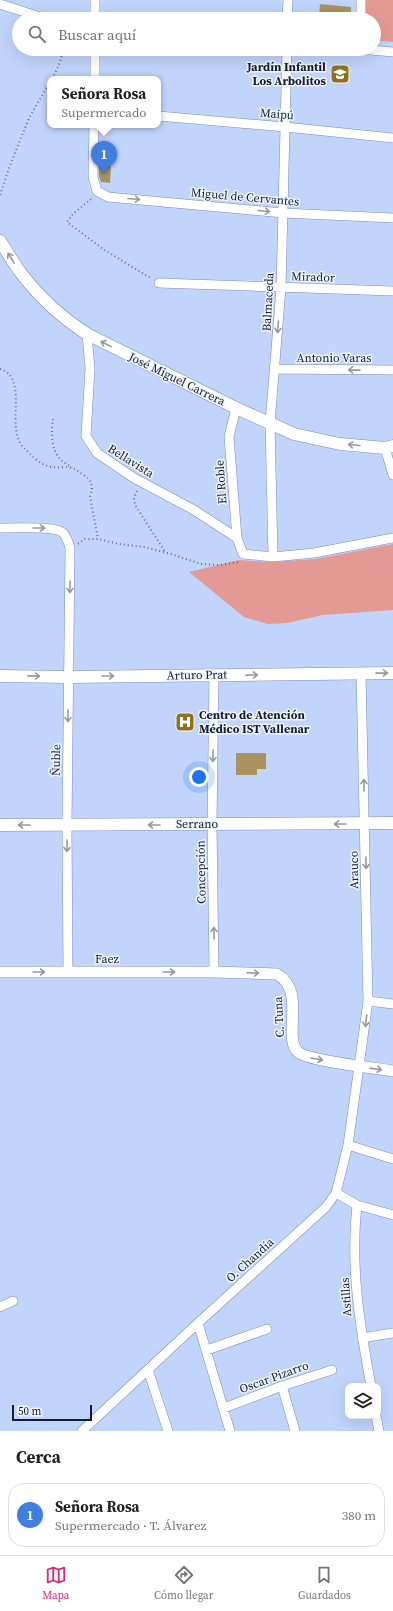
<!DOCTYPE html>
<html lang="es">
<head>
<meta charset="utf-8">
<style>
	body { margin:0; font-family:"Source Serif 4",serif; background:#f2f2f2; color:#202124 }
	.controls { position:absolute; right:12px; bottom:12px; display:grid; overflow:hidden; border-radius:8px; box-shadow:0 4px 16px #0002 }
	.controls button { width:36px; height:36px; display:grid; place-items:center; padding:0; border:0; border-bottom:1px solid #e0e0e0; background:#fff; color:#202124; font:20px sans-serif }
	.scale { position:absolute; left:12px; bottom:10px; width:80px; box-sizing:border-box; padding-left:4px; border:2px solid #151d2f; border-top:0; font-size:11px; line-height:14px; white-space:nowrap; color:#151d2f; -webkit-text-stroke:3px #eff5ff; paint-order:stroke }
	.you { position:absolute; left:199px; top:777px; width:14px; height:14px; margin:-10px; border:3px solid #fff; border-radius:50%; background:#1a73e8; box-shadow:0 0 0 6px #1a73e833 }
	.badge { display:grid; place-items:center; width:26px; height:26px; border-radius:50%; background:#db2777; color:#fff; font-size:13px; font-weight:700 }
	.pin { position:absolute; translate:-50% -33px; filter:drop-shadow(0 1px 2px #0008) }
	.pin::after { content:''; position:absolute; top:21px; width:14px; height:12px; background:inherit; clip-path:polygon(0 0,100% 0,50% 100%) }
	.popup { position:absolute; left:47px; top:76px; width:114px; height:52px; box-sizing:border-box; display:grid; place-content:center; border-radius:8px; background:#fff; filter:drop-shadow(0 1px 3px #0005); font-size:13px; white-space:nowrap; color:#757577 }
	.popup b { font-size:15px; color:#202124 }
	.popup::after { content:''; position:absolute; left:50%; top:100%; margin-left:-8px; border:8px solid transparent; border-top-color:#fff }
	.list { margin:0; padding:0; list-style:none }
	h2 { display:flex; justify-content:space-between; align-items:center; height:52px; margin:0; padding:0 16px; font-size:17px }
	h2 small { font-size:13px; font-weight:400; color:#757577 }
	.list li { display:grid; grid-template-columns:26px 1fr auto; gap:12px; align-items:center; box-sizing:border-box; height:64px; margin:0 8px 8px; padding:0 8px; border:1px solid #e0e0e0; border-radius:16px }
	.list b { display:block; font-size:15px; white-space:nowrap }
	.list p { margin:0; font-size:13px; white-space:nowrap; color:#757577 }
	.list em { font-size:13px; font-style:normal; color:#757577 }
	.icon { flex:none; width:22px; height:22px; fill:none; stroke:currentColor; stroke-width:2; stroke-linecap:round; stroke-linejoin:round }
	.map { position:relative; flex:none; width:393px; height:1431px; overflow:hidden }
	.search { position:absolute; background:#fff; box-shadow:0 4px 16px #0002; left:12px; right:12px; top:12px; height:44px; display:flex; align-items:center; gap:10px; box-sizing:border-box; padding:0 14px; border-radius:22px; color:#757577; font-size:15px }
	.sheet { height:124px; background:#fff }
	nav { display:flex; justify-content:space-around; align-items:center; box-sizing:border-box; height:56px; border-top:1px solid #e0e0e0; background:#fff; font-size:11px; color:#757577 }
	nav a { display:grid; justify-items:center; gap:2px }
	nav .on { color:#db2777 }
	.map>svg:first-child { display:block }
	.green { fill:#e49a94 }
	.building { fill:#ab9360 }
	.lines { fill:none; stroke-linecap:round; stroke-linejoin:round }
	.minor-casing { stroke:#778ebc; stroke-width:10 }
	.tertiary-casing { stroke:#778ebc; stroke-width:12 }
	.secondary-casing { stroke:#778ebc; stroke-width:13 }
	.path { stroke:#64728e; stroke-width:2; stroke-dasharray:1 3; stroke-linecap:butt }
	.minor { stroke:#fff; stroke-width:9 }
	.tertiary { stroke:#fff; stroke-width:11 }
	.secondary { stroke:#fff; stroke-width:12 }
	.oneway { stroke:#9699a1 }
	.labels { text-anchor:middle; stroke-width:3; stroke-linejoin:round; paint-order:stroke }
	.poi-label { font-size:12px; font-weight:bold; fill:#151d2f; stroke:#eff5ff; text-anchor:end }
	.street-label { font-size:12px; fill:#151d2f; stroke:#eff5ff }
</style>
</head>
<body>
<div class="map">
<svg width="393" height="1431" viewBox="0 0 393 1431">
	<rect width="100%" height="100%" fill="#c0d4fc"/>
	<path class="green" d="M364,0h29v42l-19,-2v-21h-10z
		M393,544v66l-70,5 -36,8 -19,1 -24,-7 -55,-45 50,-12 34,2 42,-3z"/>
	<path class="building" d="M320,4l31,3v12h-32z
		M99,165l12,1 -1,17 -9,-1 -2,-6z
		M236,753h30v16h-9v6h-21z"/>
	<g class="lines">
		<g class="minor-casing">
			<path id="minor" d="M95,0v19
				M361,0v19
				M0,4l46,15
				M287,19l1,-19
				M359,49l34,3
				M95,79v-30
				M158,116l127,11 108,11
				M94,125l-1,52 4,14 11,6 175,16 110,5
				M159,283l234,8
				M87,334l3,34 -4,68 11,17 37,25 60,32 43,28
				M275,369l118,1
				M236,408l-7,29 8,101 6,16 30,3 41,-4 79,-15
				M385,448l8,27
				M0,528c11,0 55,-2 62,4 5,4 6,10 8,16l-3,277 1,147
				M273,557l-3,-134 11,-135 6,-239
				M214,675l-2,149 2,148
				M368,1001l25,3
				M348,1145l45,14
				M336,1193l21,12 36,10
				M357,1205c-7,61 3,122 14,181
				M0,1307l13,-6
				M198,1323l32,108
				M362,1338l31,-5
				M207,1350l60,-21
				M148,1370l20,61
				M282,1386l13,45
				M224,1408l58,-22 50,-16
				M376,1416l3,15
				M82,1431l116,-108 128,-116 10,-14 12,-48 20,-144 -7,-328"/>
		</g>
		<g class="tertiary-casing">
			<path id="tertiary" d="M0,972h214l63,2c30,17 5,63 21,78 10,9 78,16 95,19"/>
		</g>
		<g class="secondary-casing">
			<path id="secondary" d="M0,241c7,10 13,22 21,32 18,24 40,44 66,61l149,74 58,26 46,10 45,4 8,-2
				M0,676l69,1 324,-4
				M0,825l393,-2"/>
		</g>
		<path class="path" d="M52,79c5,-10 10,-18 10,-30
			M0,195l9,-27 20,-50 21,-36
			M91,199l-18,15 -6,8 36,27 49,30
			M0,369c30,9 4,59 24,79 6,6 15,16 24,18 10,3 16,0 24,2 4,1 7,4 10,6 10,6 12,11 8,22l8,43
			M53,419c-2,12 -2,32 8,41 3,3 7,5 11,7
			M137,491l-3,7 1,7 31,48
			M78,544l7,-5h13l21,5 25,3 27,7 30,10 18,1 19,-3"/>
		<use href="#minor" class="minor"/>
		<use href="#tertiary" class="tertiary"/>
		<use href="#secondary" class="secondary"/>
	</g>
	<defs><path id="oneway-shaft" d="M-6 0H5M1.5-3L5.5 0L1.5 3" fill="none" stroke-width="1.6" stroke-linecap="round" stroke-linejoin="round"/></defs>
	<g class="oneway">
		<use href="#oneway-shaft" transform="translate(134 199) rotate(5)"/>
		<use href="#oneway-shaft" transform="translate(264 211) rotate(5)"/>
		<use href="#oneway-shaft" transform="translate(11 258) rotate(-122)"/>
		<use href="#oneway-shaft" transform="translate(278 327) rotate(94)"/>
		<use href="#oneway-shaft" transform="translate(106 344) rotate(-154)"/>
		<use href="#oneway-shaft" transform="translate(354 370) rotate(-179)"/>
		<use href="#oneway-shaft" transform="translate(354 445) rotate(-175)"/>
		<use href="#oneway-shaft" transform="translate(39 528)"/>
		<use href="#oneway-shaft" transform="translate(70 587) rotate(91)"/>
		<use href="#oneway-shaft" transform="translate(382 673) rotate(-1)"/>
		<use href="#oneway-shaft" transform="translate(252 675) rotate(-1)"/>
		<use href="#oneway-shaft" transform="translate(34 676) rotate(1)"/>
		<use href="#oneway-shaft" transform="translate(108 676)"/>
		<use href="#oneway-shaft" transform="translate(68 716) rotate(91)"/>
		<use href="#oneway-shaft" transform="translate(213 756) rotate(91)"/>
		<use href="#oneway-shaft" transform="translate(364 785) rotate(-91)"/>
		<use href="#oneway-shaft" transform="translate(340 824) rotate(180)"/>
		<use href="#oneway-shaft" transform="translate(24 825) rotate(180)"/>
		<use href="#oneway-shaft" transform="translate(154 825) rotate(180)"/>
		<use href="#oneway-shaft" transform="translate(67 846) rotate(90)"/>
		<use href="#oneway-shaft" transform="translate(366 863) rotate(89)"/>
		<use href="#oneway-shaft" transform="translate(214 933) rotate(-91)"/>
		<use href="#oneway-shaft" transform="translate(39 972)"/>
		<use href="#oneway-shaft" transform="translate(169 972)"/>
		<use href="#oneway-shaft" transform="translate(253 973) rotate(2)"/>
		<use href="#oneway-shaft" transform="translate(366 1021) rotate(97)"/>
		<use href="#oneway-shaft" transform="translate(317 1059) rotate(10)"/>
		<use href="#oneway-shaft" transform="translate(376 1069) rotate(8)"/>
	</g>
	<defs>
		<g id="school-square" transform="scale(1)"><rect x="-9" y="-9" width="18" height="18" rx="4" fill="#947019" stroke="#eff5ff"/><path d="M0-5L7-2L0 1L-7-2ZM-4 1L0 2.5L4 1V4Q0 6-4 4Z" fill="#fff"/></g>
		<g id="hospital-square" transform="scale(1)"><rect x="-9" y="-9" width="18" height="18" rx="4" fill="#947019" stroke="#eff5ff"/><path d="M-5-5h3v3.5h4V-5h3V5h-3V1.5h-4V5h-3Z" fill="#fff"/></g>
	</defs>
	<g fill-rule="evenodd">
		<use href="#school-square" x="340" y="74"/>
		<use href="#hospital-square" x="185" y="722"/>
	</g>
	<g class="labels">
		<g class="poi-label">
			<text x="326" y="71">Jardín Infantil<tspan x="326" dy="14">Los Arbolitos</tspan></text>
			<text x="199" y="719" text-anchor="start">Centro de Atención<tspan x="199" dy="14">Médico IST Vallenar</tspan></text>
		</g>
		<g class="street-label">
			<text transform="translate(277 114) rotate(5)" y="4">Maipú</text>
			<text transform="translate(245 197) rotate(5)" y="4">Miguel de Cervantes</text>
			<text transform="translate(313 277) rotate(2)" y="4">Mirador</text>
			<text transform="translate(268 302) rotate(-87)" y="4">Balmaceda</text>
			<text x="334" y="362">Antonio Varas</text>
			<text transform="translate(177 379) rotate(26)" y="4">José Miguel Carrera</text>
			<text transform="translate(131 461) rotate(32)" y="4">Bellavista</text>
			<text transform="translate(221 482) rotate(-94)" y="4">El Roble</text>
			<text transform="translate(197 675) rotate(-1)" y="4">Arturo Prat</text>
			<text transform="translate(56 760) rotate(-89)" y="4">Ñuble</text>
			<text x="197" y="828">Serrano</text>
			<text transform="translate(354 870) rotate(-91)" y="4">Arauco</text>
			<text transform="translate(201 872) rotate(-91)" y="4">Concepción</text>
			<text x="107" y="963">Faez</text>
			<text transform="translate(279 1017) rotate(-93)" y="4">C. Tuna</text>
			<text transform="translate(250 1260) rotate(-42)" y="4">O. Chandía</text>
			<text transform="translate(346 1297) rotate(-94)" y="4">Astillas</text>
			<text transform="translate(274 1377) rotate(-20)" y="4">Oscar Pizarro</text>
		</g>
	</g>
</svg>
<div class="controls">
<button><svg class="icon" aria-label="layers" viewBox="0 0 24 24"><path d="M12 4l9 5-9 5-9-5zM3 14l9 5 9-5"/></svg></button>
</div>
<div class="scale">50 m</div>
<div class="you"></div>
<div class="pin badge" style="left:104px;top:174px;background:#3f7fe0">1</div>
<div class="popup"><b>Señora Rosa</b>Supermercado</div>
<div class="search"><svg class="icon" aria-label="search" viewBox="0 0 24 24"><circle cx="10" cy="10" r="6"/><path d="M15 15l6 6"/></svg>Buscar aquí</div>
</div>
<section class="sheet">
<h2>Cerca<small></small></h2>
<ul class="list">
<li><span class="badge" style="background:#3f7fe0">1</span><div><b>Señora Rosa</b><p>Supermercado · T. Álvarez</p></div><em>380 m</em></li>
</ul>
</section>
<nav>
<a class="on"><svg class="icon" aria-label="map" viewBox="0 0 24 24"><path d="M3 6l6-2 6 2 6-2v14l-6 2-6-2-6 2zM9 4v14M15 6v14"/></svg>Mapa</a>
<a><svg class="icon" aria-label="directions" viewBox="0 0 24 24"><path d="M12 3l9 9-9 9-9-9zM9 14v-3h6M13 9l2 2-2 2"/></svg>Cómo llegar</a>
<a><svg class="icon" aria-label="saved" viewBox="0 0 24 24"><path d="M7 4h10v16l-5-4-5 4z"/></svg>Guardados</a>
</nav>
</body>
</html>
